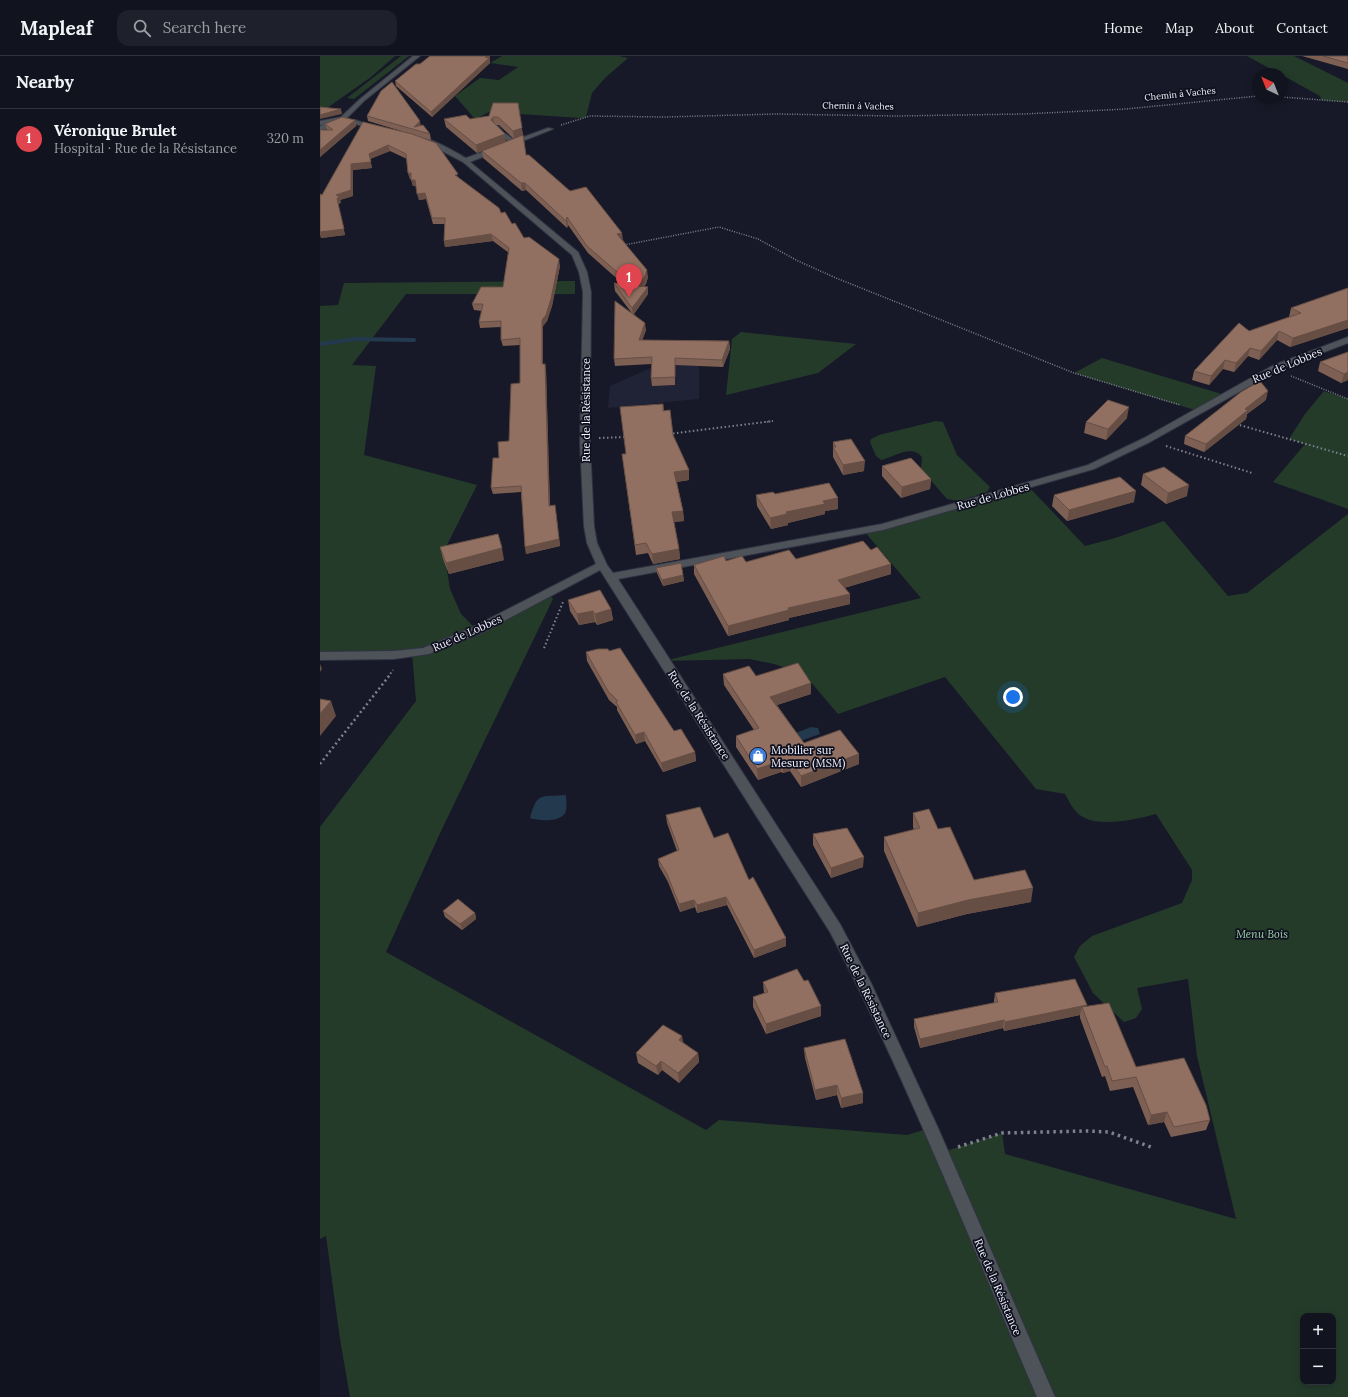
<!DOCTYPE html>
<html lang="en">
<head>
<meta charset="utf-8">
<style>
	body { margin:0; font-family:Lora,serif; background:#1e202b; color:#f1f3f6 }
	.controls { position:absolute; right:12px; bottom:12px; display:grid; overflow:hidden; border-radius:8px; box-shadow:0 2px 10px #0003 }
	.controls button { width:36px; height:36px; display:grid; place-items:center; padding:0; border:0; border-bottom:1px solid #30323c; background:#11131e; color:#f1f3f6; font:20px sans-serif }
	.compass { position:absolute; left:932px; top:12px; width:36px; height:36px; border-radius:50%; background:#11131e; box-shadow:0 2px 10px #0003; rotate:317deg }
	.you { position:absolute; left:693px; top:641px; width:14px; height:14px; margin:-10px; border:3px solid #fff; border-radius:50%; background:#1a73e8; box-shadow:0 0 0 6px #1a73e833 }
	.badge { display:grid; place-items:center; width:26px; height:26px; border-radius:50%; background:#d93025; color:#fff; font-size:13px; font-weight:700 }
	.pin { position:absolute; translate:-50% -33px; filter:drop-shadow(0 1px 2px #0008) }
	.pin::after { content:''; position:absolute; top:21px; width:14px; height:12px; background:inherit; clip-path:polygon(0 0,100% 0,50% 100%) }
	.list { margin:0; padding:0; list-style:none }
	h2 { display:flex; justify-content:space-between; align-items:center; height:52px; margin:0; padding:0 16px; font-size:17px }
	h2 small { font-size:13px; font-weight:400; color:#9c9ea4 }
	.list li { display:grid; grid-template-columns:26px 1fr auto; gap:12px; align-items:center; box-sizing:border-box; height:60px; padding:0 16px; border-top:1px solid #30323c }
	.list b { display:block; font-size:15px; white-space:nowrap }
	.list p { margin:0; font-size:13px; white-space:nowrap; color:#9c9ea4 }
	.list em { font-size:13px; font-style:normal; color:#9c9ea4 }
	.icon { flex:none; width:22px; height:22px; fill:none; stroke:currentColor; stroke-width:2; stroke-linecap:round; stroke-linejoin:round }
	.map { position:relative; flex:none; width:1028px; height:1341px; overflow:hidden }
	header { display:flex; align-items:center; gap:24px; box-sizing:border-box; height:56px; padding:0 20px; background:#11131e; border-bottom:1px solid #30323c }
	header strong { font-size:19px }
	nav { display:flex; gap:22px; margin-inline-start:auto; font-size:14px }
	.search { width:280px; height:36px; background:#1e202b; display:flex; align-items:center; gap:10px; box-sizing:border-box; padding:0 14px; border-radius:12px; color:#9c9ea4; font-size:15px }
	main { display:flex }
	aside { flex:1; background:#11131e }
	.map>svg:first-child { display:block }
	.built { fill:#202236 }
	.green { fill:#243b2a; fill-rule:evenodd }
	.water { fill:#22394e }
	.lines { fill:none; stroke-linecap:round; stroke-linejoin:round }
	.stream { stroke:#22394e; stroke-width:4 }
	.service-casing { stroke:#313342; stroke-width:2 }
	.minor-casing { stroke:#313342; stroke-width:2 }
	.tertiary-casing { stroke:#313342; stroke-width:2 }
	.path-far3 { stroke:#7f818f; stroke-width:1.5; stroke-dasharray:1 1.5; stroke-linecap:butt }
	.path-far2 { stroke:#7f818f; stroke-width:2; stroke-dasharray:1.5 2.5; stroke-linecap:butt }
	.path-far1 { stroke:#7f818f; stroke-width:2.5; stroke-dasharray:2 3; stroke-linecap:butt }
	.path { stroke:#7f818f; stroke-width:3.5; stroke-dasharray:2.5 4; stroke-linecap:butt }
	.service { fill:#4e5259; fill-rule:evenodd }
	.minor { fill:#4e5259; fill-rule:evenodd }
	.tertiary { fill:#4e5259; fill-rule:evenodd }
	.wall { fill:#7d6053; fill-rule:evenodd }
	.shaded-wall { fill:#664e44 }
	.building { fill:#917061; stroke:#664e44 }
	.labels { text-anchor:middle; stroke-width:3.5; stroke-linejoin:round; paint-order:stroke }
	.far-street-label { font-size:9px; fill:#f1f3fe; stroke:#0f101e }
	.street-label { font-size:11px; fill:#f1f3fe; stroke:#0f101e }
	.poi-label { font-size:11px; fill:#f1f3fe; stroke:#0f101e; text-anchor:start }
	.park-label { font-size:11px; font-style:italic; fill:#9dd0a8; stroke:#0f101e }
</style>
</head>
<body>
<header>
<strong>Mapleaf</strong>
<div class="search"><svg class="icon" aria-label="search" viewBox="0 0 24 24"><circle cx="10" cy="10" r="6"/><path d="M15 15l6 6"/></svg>Search here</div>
<nav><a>Home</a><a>Map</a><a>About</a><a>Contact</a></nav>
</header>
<main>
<aside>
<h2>Nearby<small></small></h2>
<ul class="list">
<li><span class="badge" style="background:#e0444e">1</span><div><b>Véronique Brulet</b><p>Hospital · Rue de la Résistance</p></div><em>320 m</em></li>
</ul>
</aside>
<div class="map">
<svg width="1028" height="1341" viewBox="0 0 1028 1341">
	<rect width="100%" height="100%" fill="#171928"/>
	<path class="built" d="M379,302v41l-91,9 2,-22 45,-20z"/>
	<path class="green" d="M0,0h75l-24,21 -51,36z
		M81,0h8l-55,43 -7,-1z
		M182,0h117l9,2 -23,20 -13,15 -6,24 -5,1 -92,-6 -14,7 -20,-23 25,-18 19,2 19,-13 -28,-4z
		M927,0h47l54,27v19l-27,-2 -1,-4z
		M255,225v13h-169l-54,71 24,1 -12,89 113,30 -33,66 6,38 11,25 16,16 72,-37 4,6 -112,232 -55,121 320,178 13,-10 188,15 23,-7 10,25 62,-20 3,21 231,65 -39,-163 -9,-77 -51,9 5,21 -6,9 -12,4 -31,-29 -19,-36 6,-11 12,-10 90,-33 10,-23v-10l-36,-56c-18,5 -53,13 -71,4 -10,-4 -15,-15 -20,-24l-29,-5 -91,-112 -107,37 -34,-40 -30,-10 -25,-5 -85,2 257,-63 -57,-67 164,-45 57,60 30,-8 49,-17 64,75 19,-3 101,-79v883h-998l-10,-58 -14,-103 -6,3v-412l96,-126 -4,-48 -92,3v-350l18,-1 6,-22zM983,1260h30v66h-30z
		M421,276l115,12 -38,29 -92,22 6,-56z
		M782,302l123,37 -27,16 -124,-38z
		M1004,335l24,8v110l-75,-27 32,-38 -16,-5 16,-25z
		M616,365l7,1 14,33 33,32 -3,5 -28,9 -12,-2 -26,-30 1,-12c-11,-13 -27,0 -41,3l-5,-4 -6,-14 1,-3 8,-4z"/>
	<path class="water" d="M491,671l7,1 2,6 -20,7 -4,-8z
		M246,739c0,5 1,11 0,16 -4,12 -27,10 -36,7 7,-26 10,-21 36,-23z"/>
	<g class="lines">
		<path class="stream" d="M0,288l35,-5 59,1"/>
		<g class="service-casing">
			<path id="service" d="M174,70h4l5,6 10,7 -1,6h-4v-4l-9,-7 -6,-7z"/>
		</g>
		<g class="minor-casing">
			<path id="minor" d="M21,63l14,1 25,8 -3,2 -22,-6 -14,-1 -21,8v-5l12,-6z
				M228,72l5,1 -83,33 108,90 9,20 4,20 -1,151 4,83 3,17 10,22 6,8 269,-49 206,-59 56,-27 130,-73 74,-28v6l-68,26 -130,73 -56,27 -211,61 -265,49 222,345 31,59 67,145 117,269h-18c-67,-156 -129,-315 -207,-465l-230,-362 -119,63 -52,21 -35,5 -74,1v-8l74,-1 29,-3 50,-21 123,-63 -9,-21 -3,-17 -4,-83 3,-151 -4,-20 -7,-17 -109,-93 -44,-23c7,-5 38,14 47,19z"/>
		</g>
		<g class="tertiary-casing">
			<path id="tertiary" d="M93,0h7l-56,45 -19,19 -25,5v-4l21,-4 19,-18z"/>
		</g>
		<path class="path-far3" d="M962,41l66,5
			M241,69l29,-9 75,1 111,-3 119,2 129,-2 102,-5 132,-13
			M304,189l95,-18 39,12 40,22 38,17 238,95 106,32
			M971,320l57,23
			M447,366l6,-1"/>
		<path class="path-far2" d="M916,368l112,32
			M349,378l104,-13
			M279,382l27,-1
			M846,390l86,27
			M224,592l19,-46
			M68,621l5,-7"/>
		<path class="path-far1" d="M0,708l69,-88"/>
		<path class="path" d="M638,1091l44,-14 85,-2 22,1 42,15"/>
		<use href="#service" class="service"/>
		<use href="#minor" class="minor"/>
		<use href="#tertiary" class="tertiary"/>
	</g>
	<path class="wall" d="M110,0h60v7l-58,54 -36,-31 -1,-5 25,-17z
		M982,0h46v13z
		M198,47l8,52 97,85 25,37 -2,7 -2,2 4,8 -14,20 12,16 -4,10 87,1 1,8 -7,18 -48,-2v20l-23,1 -1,-8 1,-14 -37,2 -1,-7 17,-47 -16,-21 -1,-8 9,1 -35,-31 -20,-28 -1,3 -41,-38 -4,1 -39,-33 -1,-7 -5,2 -31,-26 -2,-8h26l19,-3zM175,69h4l15,14 -8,3z
		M47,60l54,10 9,8 1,6 -12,-3 40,41 42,35 23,25 36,28 -8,40 -5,15 -4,5v38h2l1,6 4,136 6,6 4,34 -34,8 -5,-62 -28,2 -2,-6 8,-30 10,-17 11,-58v-38l-17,1 -2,-6v-13l-21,1 -1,-6 3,-11 -8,-1 -2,-6 31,-17 6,-34 -16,-12 -48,6 -1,-6 1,-17h-12l-7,-25 -7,1 -3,-14h-3l-2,-7h-1l-2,-6 -1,-14 -17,-8 -20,8 2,9 -19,2v26l-13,4 1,2 -3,3 7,30 -24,3 -1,-4v-40l2,1 79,-64 -33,-10z
		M35,64l1,6 -36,31v-27h8h-1l-2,-6z
		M1028,232v40l-58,19 -13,-7 -18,20 -11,-4 -14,16 -11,-3 -14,16 -17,-5 2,-9 55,-40 40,-14 2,-9z
		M1028,296v28l-7,3 -23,-12 2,-9z
		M946,344l-19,14 -1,5 -42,33 -20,-8 1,-8z
		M343,348l1,7 9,24 16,35v10l-12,2 6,29 1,10 -10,1 5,27 1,10 -27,5 -5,-11 -12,2 -14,-101h4z
		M807,362l-21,22 -22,-7 2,-11z
		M513,386l31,29 -21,4 -10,-18z
		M562,410l49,13 -1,10 -29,9 -19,-22z
		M823,418l44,22 -21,8 -25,-19z
		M455,438l63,15 -13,2v3l-37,9v2l-17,4 -14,-23 -1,-11z
		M734,439l80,7 -67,19 -15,-15z
		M120,491l64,13 -55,14 -6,-15z
		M406,505l20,1 145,12 -47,14 6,6v10l-61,14v2l-61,16 -34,-62v-9z
		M336,512l27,7 1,6 -21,5 -6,-13z
		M248,544l43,9 2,11 -16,5 -2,-3 -16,3 -9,-14z
		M266,596l88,79 21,21 1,9 -33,11 -18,-31 -9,3 -19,-34v-3l-8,-7 -22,-39z
		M403,618l33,2 55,18 -34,11 27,38 55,21 -58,23 -11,-16 -7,2 -2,-1 -23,8 -22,-33v-11l18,-6 -30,-45z
		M593,757l25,16 36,51 57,22 -64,12 -50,13 -33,-76v-14l30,-7 -1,-3z
		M346,759l48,23 35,42 37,66 -32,12 -27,-53 -30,8 -2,-6 -15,5 -12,-30 -9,-16 -1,-7 19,-8 -10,-28z
		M493,778l50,33 -32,11 -18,-33z
		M123,855l32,2 1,6 -14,11 -17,-13z
		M484,925l17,25v10l-55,18 -13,-27v-10l11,-4 -1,-11z
		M675,937l92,14 49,60 74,53 -4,10 -35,7 -7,-15 -16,3 -15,-38 -23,4 -5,-15 -3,1 -22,-59v-3l-76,16 -1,-3 -83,20 -6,-21v-8l80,-16v-2z
		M484,992l59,45v10l-22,5 -4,-13 -21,5 -11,-42z
		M316,997h62l1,9 -20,21 -17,-13 -4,5 -20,-12z"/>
	<path class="shaded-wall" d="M166,0h4v7l-58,54 -1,-5z
		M21,53l1,5 -22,5v-4z
		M199,55l4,25 -9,3 -1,-8z
		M173,61l1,7 -3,-4z
		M35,64l1,6 -36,31v-7z
		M100,65l1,6h-7z
		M185,78l1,8 -29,11 -1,-8z
		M68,89l2,6 -20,8 2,9 -19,2v26l-13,4 1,2 -3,3 7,30 -24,3 -1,-6 16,-37 15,-31 18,-10z
		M88,117h3l1,6h-2z
		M91,124h4l2,6h-4z
		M201,127h4l1,7 -4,1z
		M105,137l1,6 -7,1 -2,-6z
		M247,161l1,8 -1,3 -1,-7z
		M302,177l1,7 -6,-6z
		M171,178l2,7 -48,6 -1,-6z
		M239,203l1,7 -8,40 -5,15 -4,5v45l-1,-7v-44z
		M327,214l1,7 -2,7 -8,9 -1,-7z
		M328,231v7l-15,21 -1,-7z
		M1028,264v8l-58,19 3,-9z
		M325,267l1,7 -6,17 -1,-7z
		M959,275l-2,9 -18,20 2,-9z
		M409,285l1,8 -7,18 -1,-7z
		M930,292l-2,8 -14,16 2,-9z
		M905,304l-2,9 -14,16 2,-9z
		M225,308l1,6 4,143 -1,-7z
		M1028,316v8l-7,3 3,-9z
		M948,335l-2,9 -19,14 -1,5 -42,33 2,-8 39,-35z
		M809,351l-2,11 -21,22 2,-11z
		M545,405l-1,10 -21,4v-10z
		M369,414v10l-14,2 -1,-10z
		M611,423l-1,10 -29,9 1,-11z
		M869,429l-2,11 -21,8 2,-11z
		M816,435l-2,11 -67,19 2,-11z
		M518,442v11l-13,2v3l-37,9v2l-17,4 -1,-11 16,-6 37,-11z
		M235,449l5,41 -34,8 -1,-7z
		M363,455l1,10 -11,1 -1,-10z
		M182,492l2,12 -55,14 -3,-11z
		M359,493l1,10 -27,5 -1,-10z
		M571,508v10l-53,16v-10z
		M363,519l1,6 -21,5 -1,-6z
		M530,538v10l-61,14v2l-61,16v-10l60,-18z
		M291,553l2,11 -16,5 -2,-11z
		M273,555l2,11 -16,3 -2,-11z
		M0,608l2,5 -2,3z
		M491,627v11l-40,13 -1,-10z
		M11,645l5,15 -16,20v-22z
		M324,676l1,9 -9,3 -1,-9z
		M375,696l1,9 -33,11 -2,-9z
		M539,698v10l-58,23v-11z
		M470,704v11l-7,2v-10z
		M460,705l1,11 -23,8 -1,-11z
		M544,801l-1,10 -32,11v-10z
		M713,832l-2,14 -64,12 -50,13 1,-14 50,-13z
		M406,841l1,8 -30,8v-8z
		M374,844l1,7 -15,5 -1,-8z
		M155,857l1,6 -14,11 -2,-6z
		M466,882v8l-32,12v-8z
		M767,949l-2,9 -3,-7 -2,8 -76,16 1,-9z
		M501,950v10l-55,18v-10z
		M684,964l-1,8 -83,20v-9z
		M362,980l2,10 -5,-6z
		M378,997l1,9 -20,21 -1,-10z
		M341,1005l1,9 -4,5 -2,-9z
		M517,1029v10l-21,5 -1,-10z
		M543,1037v10l-22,5v-10z
		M847,1056l-3,10 -16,3 3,-10z"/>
	<path class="building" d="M110,0h56l-1,1 4,1 -58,54 -36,-31 21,-17h4z
		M1003,0h25v7z
		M72,26l28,39 -6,6 9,-2 7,9 -63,-18 14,-25z
		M173,47h25l4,25 -9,3 -15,-14h-5l-2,3 14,14 -29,11 -32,-26 22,-4 4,4 19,-3z
		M0,51l21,2 -21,6z
		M22,61l13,3 -35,30v-20h13l-8,-6z
		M43,66l49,12 24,9 22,31 -3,1 44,33 2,5 4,-1 7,12 3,-1 9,15 5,-1 30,22 -8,40 -5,16 -4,5v44h3l4,142 6,-1 4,34 -34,8 -4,-61 -30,2 2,-30h6l-1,-16 11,-1 2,-57 9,-1v-45l-19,2v-19l-22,1 4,-18h-11l9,-17h22l6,-39 -18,-14 -47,7 1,-23h-13l-7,-25 -8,1 -2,-14h-4v-7h-3l-2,-19 -18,-9 -19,9 2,8 -20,2v26l-15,5 3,1 -2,3 7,30 -24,3v-38l2,1z
		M203,79l3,20h3l41,36 16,-4 36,46 -5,1 30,36 -2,6 -8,10 11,1 -16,21 -18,-25 18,2 -45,-39 -20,-29 -1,4 -41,-38h-4l-39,-32z
		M1028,232v32l-55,18 -14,-7 -18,20 -11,-3 -14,15 -11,-3 -14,16 -17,-5 45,-48 10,8 52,-18 -10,-5z
		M295,245l30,22 -6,17 90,1 -7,19 -47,-2v19l-24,1 1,-21 -38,2z
		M1028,296v20l-4,2 -24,-12z
		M940,325l8,10 -23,18 3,1 -42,34 -21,-8 56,-44z
		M788,344l21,7 -21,22 -22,-7z
		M343,348v7l7,-1 3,25 16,35 -15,2 9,39 -11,1 7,37 -27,5 -6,-11 -11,2 -13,-91h4l-6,-47z
		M531,383l14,22 -22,4 -10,-18h3l-3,-5z
		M591,402l20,21 -29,8 -20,-21z
		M844,411l25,18 -21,8 -25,-19z
		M800,421l16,14 -67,19 -15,-15z
		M509,427l9,15 -15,3 2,3 -39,8 1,2 -17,4 -14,-23 17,-3 2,2z
		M178,478l4,14 -56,15 -6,-16z
		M543,485l8,9 6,-3 14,17 -53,16 12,14 -62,14 1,2 -61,16 -34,-61 30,-9 2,5 16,-5 4,6 43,-12 7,9z
		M361,507l2,12 -21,5 -6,-12z
		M280,534l11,19 -16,5 -2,-3 -16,3 -9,-14z
		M300,592l54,83 7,-2 14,23 -34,11 -17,-31 -9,3 -19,-33 2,-1 -10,-10 -22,-39 12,-3h10l1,2z
		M478,607l13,20 -41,14 34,46 36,-13 19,24 -58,22 -11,-16 -7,3 -3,-2 -23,8 -21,-33 23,-8 -36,-54 26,-8 7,10z
		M0,643l11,2 -11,13z
		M380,751l14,31 14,-5 21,47 4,-3 33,61 -32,12 -28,-53 -29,8 -3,-5 -15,4 -12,-30 -9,-15 21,-9 -13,-35z
		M609,753l9,20 12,-2 24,53 51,-10 8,18 -65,12 -50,13 -34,-76 36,-9 -7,-15z
		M527,772l17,29 -33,11 -18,-34z
		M138,843l17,14 -15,11 -17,-13z
		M477,913l7,12 4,-1 13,26 -55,18 -13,-27 15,-5 -5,-10z
		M755,923l12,26 -82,17 -1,-2 -84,19 -6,-20 84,-17 -3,-9z
		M789,947l27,64 48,-9 22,47 4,15 -36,7 -7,-15 -16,3 -15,-38 -24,4 -5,-15 -2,1 -23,-60z
		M343,969l19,11 -3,4 19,13 -20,20 -17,-12 -5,5 -20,-13z
		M525,983l18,54 -22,5 -4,-13 -22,5 -11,-42z"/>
	<defs>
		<g id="shop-disc" transform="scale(0.9)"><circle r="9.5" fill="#3f7fe0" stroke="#0f101e"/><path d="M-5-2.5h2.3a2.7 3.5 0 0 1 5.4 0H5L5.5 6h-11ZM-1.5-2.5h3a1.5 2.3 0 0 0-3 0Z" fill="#fff"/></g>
	</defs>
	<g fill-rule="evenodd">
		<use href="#shop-disc" x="438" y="700"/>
	</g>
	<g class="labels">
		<g class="far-street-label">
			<text transform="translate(860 38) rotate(-6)" y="3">Chemin à Vaches</text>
			<text transform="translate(538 50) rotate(1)" y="3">Chemin à Vaches</text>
		</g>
		<g class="street-label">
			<text transform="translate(967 309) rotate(-23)" y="4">Rue de Lobbes</text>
			<text transform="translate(266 354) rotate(-90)" y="4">Rue de la Résistance</text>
			<text transform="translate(673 440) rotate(-16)" y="4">Rue de Lobbes</text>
			<text transform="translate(147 577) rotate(-24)" y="4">Rue de Lobbes</text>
			<text transform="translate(379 659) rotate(57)" y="4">Rue de la Résistance</text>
			<text transform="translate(546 935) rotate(64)" y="4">Rue de la Résistance</text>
			<text transform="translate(678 1231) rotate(67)" y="4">Rue de la Résistance</text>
		</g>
		<g class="poi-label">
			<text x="451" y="698">Mobilier sur<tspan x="451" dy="13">Mesure (MSM)</tspan></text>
		</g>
		<g class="park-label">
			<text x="942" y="882">Menu Bois</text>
		</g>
	</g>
</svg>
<div class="controls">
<button>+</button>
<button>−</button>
</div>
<svg class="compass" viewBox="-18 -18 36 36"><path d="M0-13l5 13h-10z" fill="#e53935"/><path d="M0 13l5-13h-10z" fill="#9c9ea4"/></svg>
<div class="you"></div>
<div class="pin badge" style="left:309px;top:241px;background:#e0444e">1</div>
</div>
</main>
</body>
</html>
